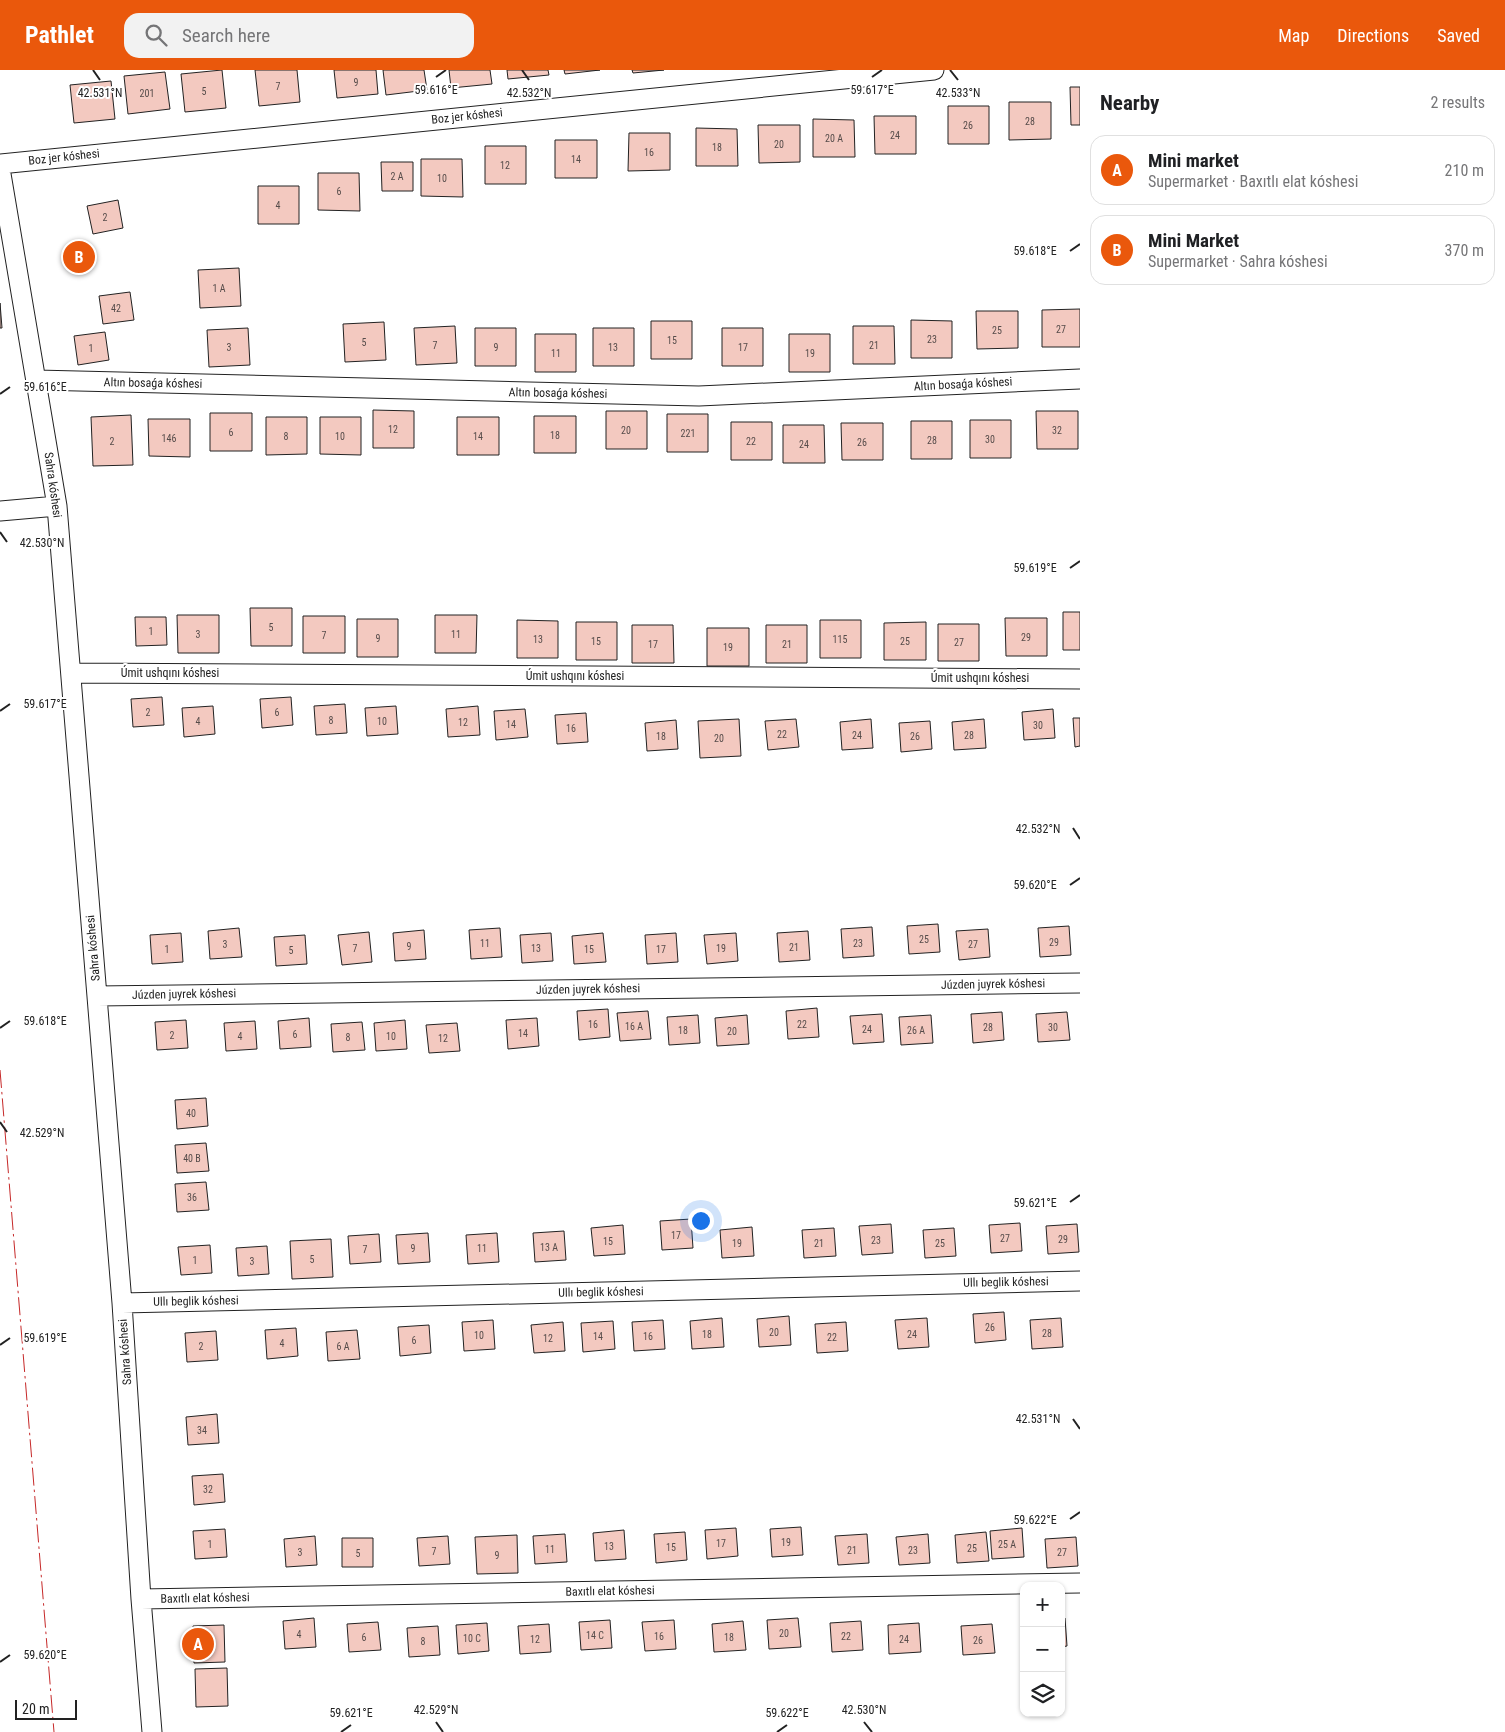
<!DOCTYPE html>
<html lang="en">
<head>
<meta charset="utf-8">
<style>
	body { margin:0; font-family:"Roboto Condensed",sans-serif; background:#f2f2f2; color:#202124 }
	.controls { position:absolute; right:15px; bottom:15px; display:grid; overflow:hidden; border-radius:10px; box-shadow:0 1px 4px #0004 }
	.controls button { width:45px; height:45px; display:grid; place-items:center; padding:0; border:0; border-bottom:1px solid #e0e0e0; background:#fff; color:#202124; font:25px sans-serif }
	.scale { position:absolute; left:15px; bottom:12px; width:62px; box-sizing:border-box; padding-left:5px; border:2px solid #222; border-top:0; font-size:14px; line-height:18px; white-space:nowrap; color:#222; -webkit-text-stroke:4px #fff; paint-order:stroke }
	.you { position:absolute; left:700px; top:1150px; width:18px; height:18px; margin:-12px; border:4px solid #fff; border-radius:50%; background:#1a73e8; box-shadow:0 0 0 8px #1a73e833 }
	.badge { display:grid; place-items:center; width:32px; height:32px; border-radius:50%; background:#ea580c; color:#fff; font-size:16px; font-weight:700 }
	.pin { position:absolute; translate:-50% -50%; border:2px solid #fff; box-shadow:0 1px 5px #0006 }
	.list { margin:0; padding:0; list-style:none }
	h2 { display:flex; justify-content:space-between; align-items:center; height:65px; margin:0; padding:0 20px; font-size:21px }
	h2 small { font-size:16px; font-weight:400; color:#757577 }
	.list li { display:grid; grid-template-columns:32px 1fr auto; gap:15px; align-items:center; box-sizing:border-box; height:70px; margin:0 10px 10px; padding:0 10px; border:1px solid #e0e0e0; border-radius:15px }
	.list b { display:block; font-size:19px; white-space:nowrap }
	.list p { margin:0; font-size:16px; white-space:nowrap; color:#757577 }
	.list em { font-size:16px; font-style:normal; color:#757577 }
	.icon { flex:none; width:28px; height:28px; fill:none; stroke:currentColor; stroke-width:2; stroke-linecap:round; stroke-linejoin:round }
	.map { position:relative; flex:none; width:1080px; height:1662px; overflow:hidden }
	header { display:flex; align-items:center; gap:30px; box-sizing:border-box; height:70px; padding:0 25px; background:#ea580c; color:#fff }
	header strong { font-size:24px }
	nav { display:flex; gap:28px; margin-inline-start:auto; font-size:18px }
	.search { width:350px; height:45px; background:#f2f2f2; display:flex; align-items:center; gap:12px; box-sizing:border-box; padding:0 18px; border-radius:15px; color:#757577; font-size:19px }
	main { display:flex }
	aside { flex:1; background:#fff }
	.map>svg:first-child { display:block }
	.building { fill:#f3c9c0; stroke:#222 }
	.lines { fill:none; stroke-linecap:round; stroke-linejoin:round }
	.street-casing { stroke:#222; stroke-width:21 }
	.street { stroke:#fff; stroke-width:19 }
	.power { stroke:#c62828; stroke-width:1; stroke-dasharray:18 4 2.5 4; stroke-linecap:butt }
	.ticks { fill:none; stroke:#222; stroke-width:2 }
	.labels { text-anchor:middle; stroke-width:4; stroke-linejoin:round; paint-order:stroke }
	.number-label { font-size:10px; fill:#564c4a }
	.street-label { font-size:12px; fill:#222; stroke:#fff }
	.ticks-label { font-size:12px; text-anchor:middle; fill:#222; stroke:#fff; stroke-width:4; stroke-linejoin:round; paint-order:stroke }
</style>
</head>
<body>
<header>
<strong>Pathlet</strong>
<div class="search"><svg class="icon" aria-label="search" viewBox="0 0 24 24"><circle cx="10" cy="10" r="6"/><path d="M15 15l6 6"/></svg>Search here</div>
<nav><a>Map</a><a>Directions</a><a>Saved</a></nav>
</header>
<main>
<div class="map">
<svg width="1080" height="1662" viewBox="0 0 1080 1662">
	<rect width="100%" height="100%" fill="#fff"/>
	<path class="building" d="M222,0l4,38 -41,4 -4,-38z
		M255,0h42l3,32 -41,4z
		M334,0h42l2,24 -41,4z
		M383,0h41l3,20 -41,5z
		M449,0h41l2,14 -41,4z
		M507,0h41l1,5 -41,4z
		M564,0h36l-35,4z
		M632,0h32l-31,3z
		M165,2l5,37 -42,5 -4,-38z
		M111,11l4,38 -41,4 -4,-38z
		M1070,17h10v38h-9z
		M1009,32h42v37l-42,1z
		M948,36h41v38h-41z
		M874,46h42v38h-41z
		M813,49l41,1 1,37h-42z
		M758,55h42v37l-41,1z
		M696,58l41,1 1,37h-42z
		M629,63h41v37l-42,1z
		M555,70h42v38h-42z
		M485,76h41v38h-41z
		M421,89h41l1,38 -42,-1z
		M381,92h32v29h-31z
		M318,103h41l1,38 -42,-1z
		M258,116h41v38h-41z
		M118,130l5,28 -30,6 -6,-28z
		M239,198l2,38 -41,2 -2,-38z
		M130,222l4,28 -31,4 -4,-28z
		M0,233l2,25h-2z
		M1080,239v38h-38v-37z
		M976,241h42v37l-41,1z
		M911,250l41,1v37h-41z
		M651,251h41v38h-41z
		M384,252l2,38 -41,2 -2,-38z
		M455,256l2,37 -41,2 -2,-37z
		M853,256h41l1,38h-42z
		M248,258l2,37 -41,2 -2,-37z
		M475,258h41v38h-41z
		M593,258h41v38h-41z
		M722,258h41v38h-41z
		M105,262l4,28 -31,5 -4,-29z
		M535,264h41v38h-41z
		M789,264h41v38h-41z
		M373,340l41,1v37h-41z
		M606,341h41v38h-41z
		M1036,341h42v38h-41z
		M210,343h42v38h-42z
		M667,344h41v38h-41z
		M131,345l2,50 -40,1 -2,-49z
		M534,346h42v37h-42z
		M266,347h41v37l-41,1z
		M320,347h41v38l-41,-1z
		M457,347h42v38h-42z
		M148,349h42v38l-41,-1z
		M970,350h41v38h-41z
		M911,351h41v38h-41z
		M731,352h41v38h-41z
		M841,353h42v37h-41z
		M783,355h41l1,38h-42z
		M250,538h42v38h-41z
		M1063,542h17v38h-17z
		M177,545h42v38h-41z
		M435,545h42l-1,38h-41z
		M303,546h42v37h-42z
		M135,547h31l1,28 -31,1z
		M1005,548h42v38h-41z
		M357,549h41v38h-41z
		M517,550l41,1v37h-41z
		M820,550h41v38h-41z
		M576,552h41v38h-41z
		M926,552v38h-42v-37z
		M938,554h41v37h-41z
		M632,555h41l1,38h-42z
		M766,555h41v38h-41z
		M707,558h42v38h-42z
		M162,627l2,28 -31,2 -2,-28z
		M291,627l2,28 -31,3 -2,-29z
		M345,634l2,29 -31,2 -2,-29z
		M213,636l2,28 -31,3 -2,-29z
		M396,636l2,28 -31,2 -2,-28z
		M478,636l2,29 -32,2 -2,-28z
		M525,639l3,28 -32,3 -2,-29z
		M1053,639l2,29 -31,2 -2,-28z
		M586,643l2,29 -31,2 -2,-29z
		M1073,648h7v28l-5,1z
		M739,649l2,37 -41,2 -2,-37z
		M796,649l3,28 -31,3 -3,-29z
		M871,649l2,29 -31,2 -2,-28z
		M984,649l2,29 -32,2 -2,-28z
		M676,650l2,29 -31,2 -2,-28z
		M930,651l2,28 -31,3 -2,-29z
		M938,854l2,28 -31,2 -2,-28z
		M1069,856l2,29 -31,2 -2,-29z
		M872,857l2,29 -31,2 -2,-29z
		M239,858l3,29 -32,2 -2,-28z
		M500,858l2,29 -31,2 -2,-29z
		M988,859l2,28 -31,3 -3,-29z
		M424,860l2,29 -31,2 -2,-28z
		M808,861l2,29 -31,2 -2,-29z
		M369,862l3,30 -30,3 -4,-30z
		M181,863l2,29 -31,2 -2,-29z
		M551,863l2,28 -31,2 -2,-28z
		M603,863l3,29 -32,2 -2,-28z
		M676,863l2,29 -31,2 -2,-29z
		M736,863l2,28 -31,3 -3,-29z
		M305,865l2,29 -31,2 -2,-29z
		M817,938l2,29 -31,2 -2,-28z
		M608,939l2,28 -31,3 -2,-29z
		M648,941l3,28 -31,2 -3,-28z
		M1002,942l2,28 -31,3 -2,-29z
		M1067,942l3,28 -32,2 -2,-28z
		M882,944l2,28 -31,2 -3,-28z
		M698,945l2,28 -31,2 -2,-28z
		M747,945l2,29 -32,2 -2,-28z
		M931,945l2,28 -32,2 -2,-28z
		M309,948l2,29 -31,2 -2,-28z
		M537,948l2,28 -31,3 -2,-29z
		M186,950l2,28 -31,2 -2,-28z
		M405,950l2,29 -31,2 -2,-28z
		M255,951l2,28 -31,2 -2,-28z
		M362,952l3,28 -32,2 -2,-28z
		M457,953l3,28 -31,2 -3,-28z
		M206,1028l2,28 -31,3 -2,-29z
		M206,1073l3,28 -32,2 -2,-28z
		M206,1112l3,28 -32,2 -2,-28z
		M691,1149l2,29 -31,2 -2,-29z
		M1020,1153l2,28 -31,2 -2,-28z
		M891,1154l2,29 -31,2 -3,-29z
		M1077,1154l2,28 -31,2 -2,-28z
		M623,1155l2,29 -31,2 -3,-28z
		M752,1157l2,29 -32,2 -2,-28z
		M834,1158l2,28 -32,2 -2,-28z
		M954,1158l2,28 -31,2 -2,-28z
		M564,1161l2,29 -31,2 -2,-29z
		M428,1163l2,29 -32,2 -2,-29z
		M497,1163l2,29 -31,2 -2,-29z
		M379,1164l2,28 -31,2 -2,-28z
		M331,1169l2,38 -41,2 -2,-38z
		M210,1175l2,28 -31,2 -3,-28z
		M267,1176l2,28 -31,2 -2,-28z
		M1004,1242l2,28 -31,3 -2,-29z
		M789,1246l2,29 -32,2 -2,-28z
		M722,1248l2,29 -32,2 -2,-28z
		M927,1248l2,29 -31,2 -3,-29z
		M1061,1248l2,29 -31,2 -2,-29z
		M493,1250l2,29 -31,2 -2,-29z
		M663,1250l2,29 -31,2 -2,-29z
		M613,1251l2,28 -32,3 -2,-29z
		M563,1252l2,29 -31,2 -3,-28z
		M846,1252l2,29 -31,2 -2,-29z
		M429,1255l2,28 -31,3 -2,-29z
		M296,1258l2,28 -31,3 -2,-29z
		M357,1260l3,29 -32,2 -2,-29z
		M216,1261l2,29 -31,2 -2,-29z
		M217,1344l2,29 -31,2 -2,-28z
		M223,1404l2,28 -31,3 -2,-29z
		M801,1457l2,28 -31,2 -2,-28z
		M736,1458l2,28 -31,3 -2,-29z
		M1022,1458l2,29 -32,2 -2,-28z
		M225,1459l2,28 -32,2 -2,-28z
		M624,1460l2,29 -31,2 -2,-28z
		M685,1462l2,28 -31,3 -2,-29z
		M986,1462l3,29 -32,2 -2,-28z
		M565,1464l2,28 -32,2 -2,-28z
		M867,1464l2,29 -31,2 -3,-29z
		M928,1464l2,29 -31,2 -3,-28z
		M517,1465l1,38 -41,1 -2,-37z
		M315,1466l2,29 -31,2 -2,-28z
		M448,1466l2,28 -31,2 -2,-28z
		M1076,1467l2,29 -31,2 -2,-29z
		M342,1468h31v29h-31z
		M314,1548l2,29 -31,2 -2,-28z
		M798,1548l3,29 -32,2 -2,-29z
		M1061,1548h4l2,28 -6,1z
		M610,1550l2,28 -31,2 -2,-28z
		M674,1550l2,29 -31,2 -3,-29z
		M743,1551l3,29 -32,2 -2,-28z
		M861,1551l2,29 -31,2 -2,-29z
		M378,1552l3,28 -32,2 -2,-28z
		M487,1553l2,28 -31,3 -2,-29z
		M919,1553l2,29 -32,2 -1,-29z
		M549,1554l2,28 -31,2 -2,-28z
		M992,1554l3,29 -32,2 -2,-29z
		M224,1555l1,37 -31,1 -1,-37z
		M438,1556l2,29 -31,2 -2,-29z
		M227,1598l1,38 -32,1 -1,-38z"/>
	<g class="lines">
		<g class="street-casing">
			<path id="street" d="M0,94l934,-94
				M0,98l57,338 65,797 19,296 11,133
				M36,310l663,16 381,-17
				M0,441l57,-5
				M71,603l1009,6
				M97,926l983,-13
				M122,1233l958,-22
				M141,1529l939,-16"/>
		</g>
		<use href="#street" class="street"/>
		<path class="power" d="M0,1000l54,662"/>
	</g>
	<path class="ticks" d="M93,0l7,10M522,0l7,10M950,0l8,10M436,7l10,-7M872,7l10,-7M1070,181l10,-7M0,324l10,-7M0,462l7,10M1070,498l10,-7M0,641l10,-7M1073,758l7,11M1070,815l10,-7M0,958l10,-7M0,1052l7,10M1070,1132l10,-7M0,1275l10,-7M1073,1349l7,10M1070,1449l10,-7M0,1592l10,-7M436,1652l7,10M864,1652l8,10M341,1662l10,-7M777,1662l10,-7"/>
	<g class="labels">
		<g class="number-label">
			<text x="356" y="16">9</text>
			<text x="278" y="20">7</text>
			<text x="204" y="25">5</text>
			<text x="147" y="27">201</text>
			<text x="1030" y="55">28</text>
			<text x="968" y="59">26</text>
			<text x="895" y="69">24</text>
			<text x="834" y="72">20 А</text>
			<text x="779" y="78">20</text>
			<text x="717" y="81">18</text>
			<text x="649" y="86">16</text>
			<text x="576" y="93">14</text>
			<text x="505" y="99">12</text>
			<text x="397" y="110">2 А</text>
			<text x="442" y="112">10</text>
			<text x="339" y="125">6</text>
			<text x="278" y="139">4</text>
			<text x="105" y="151">2</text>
			<text x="219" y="222">1 А</text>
			<text x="116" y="242">42</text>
			<text x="1061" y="263">27</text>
			<text x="997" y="264">25</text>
			<text x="932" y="273">23</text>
			<text x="672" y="274">15</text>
			<text x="364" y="276">5</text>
			<text x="435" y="279">7</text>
			<text x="874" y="279">21</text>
			<text x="229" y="281">3</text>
			<text x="496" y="281">9</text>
			<text x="613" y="281">13</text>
			<text x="743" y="281">17</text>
			<text x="91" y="282">1</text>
			<text x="556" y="287">11</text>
			<text x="810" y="287">19</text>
			<text x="393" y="363">12</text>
			<text x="626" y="364">20</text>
			<text x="1057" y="364">32</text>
			<text x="231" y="366">6</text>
			<text x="688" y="367">221</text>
			<text x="555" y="369">18</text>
			<text x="286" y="370">8</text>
			<text x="340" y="370">10</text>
			<text x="478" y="370">14</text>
			<text x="169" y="372">146</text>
			<text x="990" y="373">30</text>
			<text x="932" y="374">28</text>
			<text x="112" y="375">2</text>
			<text x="751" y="375">22</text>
			<text x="862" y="376">26</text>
			<text x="804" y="378">24</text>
			<text x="271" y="561">5</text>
			<text x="151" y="565">1</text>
			<text x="198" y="568">3</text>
			<text x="456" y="568">11</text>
			<text x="324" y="569">7</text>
			<text x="1026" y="571">29</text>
			<text x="378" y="572">9</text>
			<text x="538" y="573">13</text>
			<text x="840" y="573">115</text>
			<text x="596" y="575">15</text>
			<text x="905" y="575">25</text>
			<text x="959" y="576">27</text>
			<text x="653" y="578">17</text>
			<text x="787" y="578">21</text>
			<text x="728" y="581">19</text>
			<text x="148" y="646">2</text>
			<text x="277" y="646">6</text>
			<text x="331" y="654">8</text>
			<text x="198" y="655">4</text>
			<text x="382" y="655">10</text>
			<text x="463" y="656">12</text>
			<text x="511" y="658">14</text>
			<text x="1038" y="659">30</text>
			<text x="571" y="662">16</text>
			<text x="782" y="668">22</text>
			<text x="857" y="669">24</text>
			<text x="969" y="669">28</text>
			<text x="661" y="670">18</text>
			<text x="915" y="670">26</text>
			<text x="719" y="672">20</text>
			<text x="924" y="873">25</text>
			<text x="1054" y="876">29</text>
			<text x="485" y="877">11</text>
			<text x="858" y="877">23</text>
			<text x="225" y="878">3</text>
			<text x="973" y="878">27</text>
			<text x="409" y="880">9</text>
			<text x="794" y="881">21</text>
			<text x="355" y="882">7</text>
			<text x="536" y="882">13</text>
			<text x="721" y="882">19</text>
			<text x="167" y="883">1</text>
			<text x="589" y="883">15</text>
			<text x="661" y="883">17</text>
			<text x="291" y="884">5</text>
			<text x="593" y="958">16</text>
			<text x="802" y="958">22</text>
			<text x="634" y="960">16 А</text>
			<text x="988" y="961">28</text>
			<text x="1053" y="961">30</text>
			<text x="867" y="963">24</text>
			<text x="683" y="964">18</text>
			<text x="916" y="964">26 А</text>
			<text x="732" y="965">20</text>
			<text x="523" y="967">14</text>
			<text x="295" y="968">6</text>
			<text x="172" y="969">2</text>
			<text x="240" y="970">4</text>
			<text x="391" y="970">10</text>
			<text x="348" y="971">8</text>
			<text x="443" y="972">12</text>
			<text x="191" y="1047">40</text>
			<text x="192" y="1092">40 В</text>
			<text x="192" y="1131">36</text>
			<text x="676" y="1169">17</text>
			<text x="1005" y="1172">27</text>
			<text x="1063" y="1173">29</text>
			<text x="876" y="1174">23</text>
			<text x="608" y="1175">15</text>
			<text x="737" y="1177">19</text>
			<text x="819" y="1177">21</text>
			<text x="940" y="1177">25</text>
			<text x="549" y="1181">13 А</text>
			<text x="413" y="1182">9</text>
			<text x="482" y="1182">11</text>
			<text x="365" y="1183">7</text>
			<text x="312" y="1193">5</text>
			<text x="195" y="1194">1</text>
			<text x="252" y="1195">3</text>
			<text x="990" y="1261">26</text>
			<text x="774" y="1266">20</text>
			<text x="1047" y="1267">28</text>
			<text x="707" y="1268">18</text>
			<text x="912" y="1268">24</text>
			<text x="479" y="1269">10</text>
			<text x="598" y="1270">14</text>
			<text x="648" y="1270">16</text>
			<text x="832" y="1271">22</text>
			<text x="548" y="1272">12</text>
			<text x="414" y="1274">6</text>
			<text x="282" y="1277">4</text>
			<text x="201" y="1280">2</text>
			<text x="343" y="1280">6 А</text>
			<text x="202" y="1364">34</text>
			<text x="208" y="1423">32</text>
			<text x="786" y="1476">19</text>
			<text x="721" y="1477">17</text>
			<text x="210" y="1478">1</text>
			<text x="1007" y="1478">25 А</text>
			<text x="609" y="1480">13</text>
			<text x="671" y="1481">15</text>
			<text x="972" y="1482">25</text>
			<text x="550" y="1483">11</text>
			<text x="852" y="1484">21</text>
			<text x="913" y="1484">23</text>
			<text x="434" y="1485">7</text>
			<text x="300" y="1486">3</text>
			<text x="1062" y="1486">27</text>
			<text x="358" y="1487">5</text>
			<text x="497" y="1489">9</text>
			<text x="784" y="1567">20</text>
			<text x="299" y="1568">4</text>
			<text x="595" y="1569">14 С</text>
			<text x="659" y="1570">16</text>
			<text x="846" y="1570">22</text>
			<text x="364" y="1571">6</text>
			<text x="729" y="1571">18</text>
			<text x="472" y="1572">10 С</text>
			<text x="535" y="1573">12</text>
			<text x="904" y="1573">24</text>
			<text x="978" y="1574">26</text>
			<text x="423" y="1575">8</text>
		</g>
		<g class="street-label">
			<text transform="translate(467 46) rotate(-6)" y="4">Boz jer kóshesi</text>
			<text transform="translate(64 87) rotate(-6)" y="4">Boz jer kóshesi</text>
			<text transform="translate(153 313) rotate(1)" y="4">Altın bosaǵa kóshesi</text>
			<text transform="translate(963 314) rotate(-3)" y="4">Altın bosaǵa kóshesi</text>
			<text transform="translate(558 323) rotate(1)" y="4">Altın bosaǵa kóshesi</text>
			<text transform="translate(53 415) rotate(82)" y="4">Sahra kóshesi</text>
			<text x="170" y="607">Úmit ushqını kóshesi</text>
			<text x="575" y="610">Úmit ushqını kóshesi</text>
			<text x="980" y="612">Úmit ushqını kóshesi</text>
			<text transform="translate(93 878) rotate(-95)" y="4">Sahra kóshesi</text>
			<text transform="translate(993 914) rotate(-1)" y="4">Júzden juyrek kóshesi</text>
			<text transform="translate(588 919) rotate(-1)" y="4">Júzden juyrek kóshesi</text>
			<text transform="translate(184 924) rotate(-1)" y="4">Júzden juyrek kóshesi</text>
			<text transform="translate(1006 1212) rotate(-1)" y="4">Ullı beglik kóshesi</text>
			<text transform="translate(601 1222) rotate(-1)" y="4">Ullı beglik kóshesi</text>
			<text transform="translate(196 1231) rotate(-1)" y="4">Ullı beglik kóshesi</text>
			<text transform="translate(125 1282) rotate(-94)" y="4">Sahra kóshesi</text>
			<text transform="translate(610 1521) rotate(-1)" y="4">Baxıtlı elat kóshesi</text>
			<text transform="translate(205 1528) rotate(-1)" y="4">Baxıtlı elat kóshesi</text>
		</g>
	</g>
	<g class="ticks-label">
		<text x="436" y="24">59.616°E</text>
		<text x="872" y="24">59.617°E</text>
		<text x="100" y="27">42.531°N</text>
		<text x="529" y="27">42.532°N</text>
		<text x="958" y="27">42.533°N</text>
		<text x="1035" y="185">59.618°E</text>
		<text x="45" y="321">59.616°E</text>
		<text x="42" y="477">42.530°N</text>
		<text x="1035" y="502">59.619°E</text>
		<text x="45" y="638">59.617°E</text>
		<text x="1038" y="763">42.532°N</text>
		<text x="1035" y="819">59.620°E</text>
		<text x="45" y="955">59.618°E</text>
		<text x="42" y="1067">42.529°N</text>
		<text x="1035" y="1137">59.621°E</text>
		<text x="45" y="1272">59.619°E</text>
		<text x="1038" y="1353">42.531°N</text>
		<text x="1035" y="1454">59.622°E</text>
		<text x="45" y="1589">59.620°E</text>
		<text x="436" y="1644">42.529°N</text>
		<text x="864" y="1644">42.530°N</text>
		<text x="351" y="1647">59.621°E</text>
		<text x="787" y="1647">59.622°E</text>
	</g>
</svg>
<div class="controls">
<button>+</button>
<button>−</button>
<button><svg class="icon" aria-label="layers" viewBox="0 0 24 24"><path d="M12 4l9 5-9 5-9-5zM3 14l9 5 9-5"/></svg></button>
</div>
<div class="scale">20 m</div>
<div class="you"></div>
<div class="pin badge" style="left:198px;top:1574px">A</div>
<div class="pin badge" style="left:79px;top:187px">B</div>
</div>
<aside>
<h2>Nearby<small>2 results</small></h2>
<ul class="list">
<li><span class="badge">A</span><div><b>Mini market</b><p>Supermarket · Baxıtlı elat kóshesi</p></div><em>210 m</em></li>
<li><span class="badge">B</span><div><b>Mini Market</b><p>Supermarket · Sahra kóshesi</p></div><em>370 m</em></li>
</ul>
</aside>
</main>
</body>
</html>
